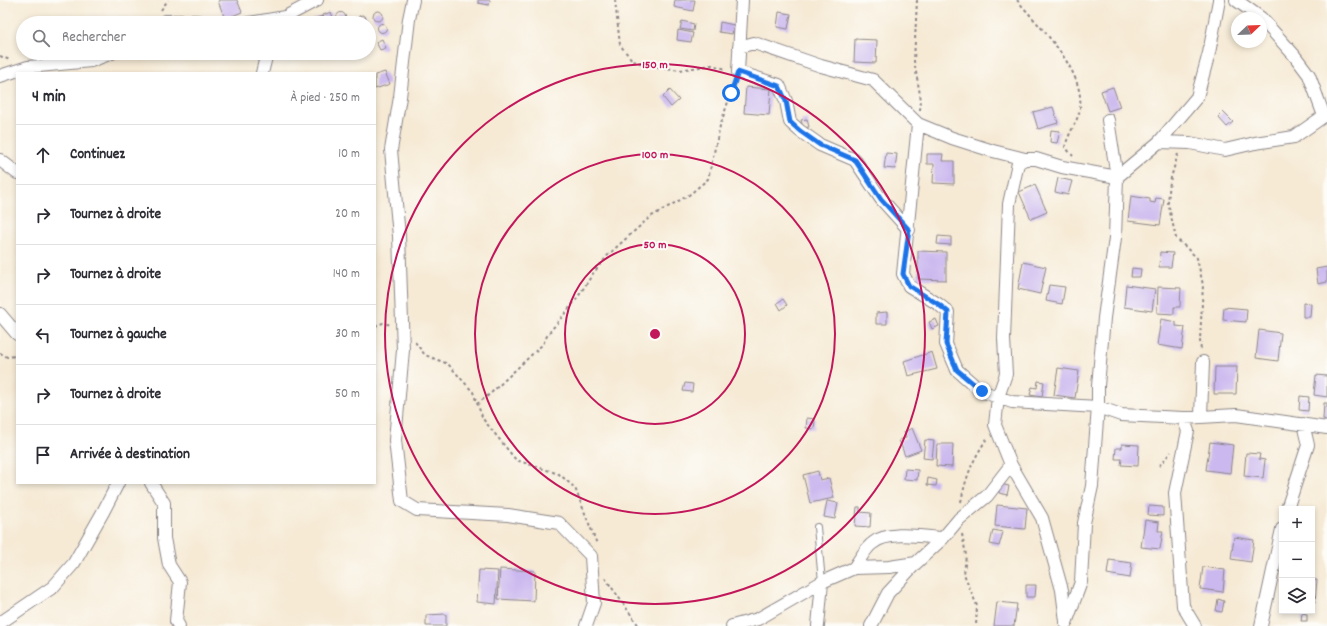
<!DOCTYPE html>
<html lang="fr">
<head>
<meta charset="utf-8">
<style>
	body { margin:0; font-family:Dekko,sans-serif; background:#f2f2f3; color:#2b2b33 }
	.controls { position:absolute; right:12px; bottom:12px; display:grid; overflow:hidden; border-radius:0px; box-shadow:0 2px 6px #0003 }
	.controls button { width:36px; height:36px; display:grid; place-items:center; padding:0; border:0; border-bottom:1px solid #e1e1e2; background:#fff; color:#2b2b33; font:20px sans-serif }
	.compass { position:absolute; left:1231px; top:12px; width:36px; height:36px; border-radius:50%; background:#fff; box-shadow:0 2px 6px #0003; rotate:67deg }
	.stop { position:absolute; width:12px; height:12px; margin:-9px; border:3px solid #1a73e8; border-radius:50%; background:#fff }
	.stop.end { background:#1a73e8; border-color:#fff; box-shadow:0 1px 4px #0008 }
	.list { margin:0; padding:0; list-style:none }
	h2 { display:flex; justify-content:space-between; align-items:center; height:52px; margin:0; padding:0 16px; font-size:17px }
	h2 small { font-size:13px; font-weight:400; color:#7c7c81 }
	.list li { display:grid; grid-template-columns:26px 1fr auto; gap:12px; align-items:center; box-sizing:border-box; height:60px; padding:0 16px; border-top:1px solid #e1e1e2 }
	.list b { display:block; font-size:15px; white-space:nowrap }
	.list em { font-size:13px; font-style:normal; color:#7c7c81 }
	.icon { flex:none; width:22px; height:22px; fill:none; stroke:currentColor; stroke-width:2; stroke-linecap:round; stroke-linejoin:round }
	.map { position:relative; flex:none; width:1327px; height:626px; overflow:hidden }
	.search { position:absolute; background:#fff; box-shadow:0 2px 6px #0003; left:16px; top:16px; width:360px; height:44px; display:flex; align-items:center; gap:10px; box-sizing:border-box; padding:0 14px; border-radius:22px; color:#7c7c81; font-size:15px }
	.panel { position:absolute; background:#fff; box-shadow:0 2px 6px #0003; left:16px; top:72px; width:360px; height:412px; border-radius:0px }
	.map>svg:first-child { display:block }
	.building { fill:#cbb8ef }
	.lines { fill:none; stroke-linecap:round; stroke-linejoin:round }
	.lane-casing { stroke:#8c8688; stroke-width:8 }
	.street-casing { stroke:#8c8688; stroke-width:14 }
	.path { stroke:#8c8688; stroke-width:2; stroke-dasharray:3 3; stroke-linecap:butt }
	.lane { stroke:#fff; stroke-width:6 }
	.street { stroke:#fff; stroke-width:12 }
	.route { stroke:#1a73e8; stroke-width:5 }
	.ring { fill:none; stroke:#c2185b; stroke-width:2 }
	.centre { fill:#c2185b; stroke:#fdfcf7; stroke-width:2 }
	.ring-label { font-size:12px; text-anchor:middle; font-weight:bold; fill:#c2185b; stroke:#fdfcf7; stroke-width:4; stroke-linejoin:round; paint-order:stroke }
</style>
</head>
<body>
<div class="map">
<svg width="1327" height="626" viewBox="0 0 1327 626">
	<rect width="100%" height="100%" fill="#fdfcf7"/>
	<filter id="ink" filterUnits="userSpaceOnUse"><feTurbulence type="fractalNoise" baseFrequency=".025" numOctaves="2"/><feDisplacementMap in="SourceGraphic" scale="8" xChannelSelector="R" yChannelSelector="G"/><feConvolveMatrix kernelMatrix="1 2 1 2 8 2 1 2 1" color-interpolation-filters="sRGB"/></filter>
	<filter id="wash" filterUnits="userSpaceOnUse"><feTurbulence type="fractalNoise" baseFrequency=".012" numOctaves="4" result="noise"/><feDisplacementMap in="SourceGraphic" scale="16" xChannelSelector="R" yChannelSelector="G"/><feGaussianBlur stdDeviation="0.9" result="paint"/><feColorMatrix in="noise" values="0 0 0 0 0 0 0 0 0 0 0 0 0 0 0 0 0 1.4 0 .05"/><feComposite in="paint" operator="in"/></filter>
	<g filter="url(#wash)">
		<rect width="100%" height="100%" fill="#f6ead5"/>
		<g id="blocks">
			<path class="building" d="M220,0h17l5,12 -17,7 -7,-18z
				M478,0h12l-1,5 -11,-2z
				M675,0h20l-2,11 -19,-4z
				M373 16a5 5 0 1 1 10 0a5 5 0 1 1-10 0Z
				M331,12l4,11h-10l-2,-8z
				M779,12l12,2 -3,15 -11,-2z
				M336.5 17a4.5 4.5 0 1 1 9 0a4.5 4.5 0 1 1-9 0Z
				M358 19a4 4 0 1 1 8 0a4 4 0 1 1-8 0Z
				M322,16l2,7h-10l-1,-4z
				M349,18l3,1 3,4h-11l2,-4z
				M682,21l12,3 -1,7 -13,-2z
				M720,22l14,3 -2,9 -13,-2z
				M377.5 28a4.5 4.5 0 1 1 9 0a4.5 4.5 0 1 1-9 0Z
				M678,30l15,3 -2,9 -14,-2z
				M382,39l4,9 -6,2 -4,-8z
				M855,39l22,1 -1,23 -22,-1z
				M385,72l5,12 -15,5v-14z
				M746,87l25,2 -2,26 -25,-2z
				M1113,87l7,20 -12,4 -7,-20z
				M670,90l9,10 -8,7 -8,-10z
				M1053,107l5,16 -20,6 -5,-17z
				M1223,112l10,10 -6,5 -9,-10z
				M807,119l2,8 -6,1 -2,-8z
				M1051,130l9,1 -3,12 -7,-1z
				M886,153l11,1 -2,15 -11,-1z
				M927,154h16l-1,7h12v23l-21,-1 1,-19h-7z
				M1058,178l14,3 -4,14 -13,-3z
				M1035,185l12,27 -16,7 -12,-27z
				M1131,196l19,3v3l5,1 1,-5 8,1 -4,26 -32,-4z
				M938,236l13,1v8l-14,-1z
				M918,251l28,1v28l-28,-1z
				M1160,252l13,1 -2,14h-12z
				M1023,262l23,5 -6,27 -22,-5z
				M1327,267v15l-9,2 -2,-15z
				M1132,268l9,1 -1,8h-9z
				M1049,285l16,2 -3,17 -16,-3z
				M1126,285l29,4 -3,22 -28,-4z
				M1158,287l23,1 -1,19h-6v7l-17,-1z
				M783,299l4,6 -6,5 -4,-7z
				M1303,303l8,1 -1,13h-7z
				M1224,307l23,2 -1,13 -23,-2z
				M887,312v12h-11v-11z
				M936,319l3,7 -7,3 -3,-7z
				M1161,319l15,3v4l9,1 -3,22 -25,-4z
				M1259,330l22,3 -3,28 -22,-3z
				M932,352l5,17 -29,7 -4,-15z
				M1215,367h22l-1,27h-22z
				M1058,368l21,3 -4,27 -21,-3z
				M1316,375l11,1v21l-13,-2z
				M1038,381l6,1 -2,15 -12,-2 2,-8 5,1z
				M685,383l8,1 -1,8 -9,-1z
				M1300,396l9,1 -1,14 -9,-1z
				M1324,403h3v17l-4,-1z
				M807,418l8,1 -1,10 -8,-1z
				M912,428l9,22 -16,6 -6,-16 7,-2 -2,-6z
				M925,440l9,1 -2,18 -9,-1z
				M1210,442l23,3 -3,28 -24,-3z
				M937,444h16l-1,23 -16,-1z
				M1122,444l17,1 -1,21 -17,-1 1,-6h-7l1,-11h6z
				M1246,453l14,1 -1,5 6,1 -2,18 -19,-2z
				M905,469l13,1 -1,10 -13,-1z
				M818,471l2,9 9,-2 5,20 -24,5 -7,-28z
				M928,478l9,2 -1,6 -9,-1z
				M1000,484l9,2 -2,9 -8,-2z
				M827,501l11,2 -3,16 -11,-2z
				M997,505l30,3 -2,21 -30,-3z
				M1149,506l14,1v9l-15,-1z
				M857,507h3v5l11,1 -1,14 -15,-1z
				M1145,520l14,2 -1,9h5l-3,18 -19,-2z
				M993,530l10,2 -4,14 -9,-2z
				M1234,537l20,3 -3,22 -20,-3z
				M1109,560l23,3 -2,15 -23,-4z
				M1203,567l22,3 -2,22 -23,-3z
				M500,569l35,2 -1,30 -36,-2z
				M479,570l19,1 -2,33 -19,-2z
				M1312,580h5l-2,22h-3z
				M1026,585h10l-1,12h-9z
				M1218,599l6,2 -2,11 -6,-1z
				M997,602l20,2 -3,22h-20z
				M1302,613l5,1v7h-6z
				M446,614v12h-20v-11z"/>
		</g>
	</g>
	<g filter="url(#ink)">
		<use href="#blocks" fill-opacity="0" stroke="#8c8688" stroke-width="1"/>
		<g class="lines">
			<g class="lane-casing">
				<path id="lane" d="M817,527l5,55"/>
			</g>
			<g class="street-casing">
				<path id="street" d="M413,0l-4,19 -9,78 -9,53 8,86 4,114 -8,90 7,61 15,9 91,5 51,8 32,33 3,47 -8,23
					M742,0l-4,72 41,13 7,16 4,21 10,9 20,14 35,15 26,39 28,31
					M1236,0l25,18
					M162,23l3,-2h30l12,2
					M249,23l36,-6 32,-17
					M739,47l15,-4 67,23 52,14 45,44 34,14 41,13 32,8
					M262,73l5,-20
					M0,76l28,-9 63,-6 21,-8
					M918,124l-15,150 6,12 29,18 10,8 -2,32 11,26 24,21 31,11 86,5 23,8 62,3 53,-3 91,13
					M1159,142l31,1 35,7 30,-7 39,-6 30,-21 -15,-41 -15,-20 -33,-37
					M0,160l17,13
					M0,314l17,20
					M1201,416l2,-54
					M1183,418l5,13 -13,62 8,113 12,20
					M151,483l13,20v35l5,27 11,17 -4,39 3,5
					M1287,509l21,-64 -5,-21
					M854,568c5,-7 12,-21 19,-25 16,-13 51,-6 70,-5
					M1066,621l-4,-31 -20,-72 -31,-53 -16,-40 3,-28 8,-23 -2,-35 5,-135 9,-41 7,-4h11l26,8 55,10 -9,-57
					M0,623l53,-36 21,-24 29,-51 15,-29
					M1066,623l15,-41 3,-59 8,-37 6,-79v-21l6,-68 11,-80 2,-61 42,-35 38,-45 12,-44 10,-53
					M732,626l26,-7 64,-37 32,-14 35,-1 27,-4 27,-25 16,-19 28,-23 24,-31
					M818,626l4,-44
					M871,626l17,-33 28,-30
					M1261,626l21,-97"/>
			</g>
			<path class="path" d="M615,0l5,45 13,16 18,5 29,4 32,-5 14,4
				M917,0l-3,61 7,39 -1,10
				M1017,0c23,28 72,73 62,113 -3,11 -11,21 -14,34l8,9
				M161,10l7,-10
				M0,56l10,4
				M1178,154l-8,27 -2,22 8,35 21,20 6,27 -3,55 1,11
				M375,326l8,-3 8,2
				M415,342l10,13 23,9 25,28 10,27 33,41 43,14 16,14 22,56
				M0,353l7,4 10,-1
				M477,404l13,-10 53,-50 5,-10 28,-34 18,-28 15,-18 41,-37 39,-22 19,-16 12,-53 14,-42
				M1159,466l12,-14
				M961,502c5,-26 12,-43 27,-65
				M962,534l4,21 -2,19 13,32 -1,20
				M605,578l34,48"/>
			<use href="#lane" class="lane"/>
			<use href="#street" class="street"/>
		</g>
	</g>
	<g class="lines" filter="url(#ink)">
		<path class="route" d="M731,93l7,-21 41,14 7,15 4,21 10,9 20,14 35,15 26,39 28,31 -6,44 6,12 29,18 10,8 -2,32 11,26 25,21"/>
	</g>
	<g class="ring">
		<circle cx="655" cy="334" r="90"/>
		<circle cx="655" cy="334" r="180"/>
		<circle cx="655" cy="334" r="270"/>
	</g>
	<circle cx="655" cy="334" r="6" class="centre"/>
	<g class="ring-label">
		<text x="655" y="68">150 m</text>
		<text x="655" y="158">100 m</text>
		<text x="655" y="248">50 m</text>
	</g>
</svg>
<div class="controls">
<button>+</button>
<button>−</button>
<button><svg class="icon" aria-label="layers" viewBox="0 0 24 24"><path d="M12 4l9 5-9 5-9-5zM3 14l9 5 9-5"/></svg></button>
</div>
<svg class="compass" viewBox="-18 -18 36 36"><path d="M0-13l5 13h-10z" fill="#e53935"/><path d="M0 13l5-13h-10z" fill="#7c7c81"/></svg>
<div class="stop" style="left:731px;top:93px"></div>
<div class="stop end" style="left:982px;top:391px"></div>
<div class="search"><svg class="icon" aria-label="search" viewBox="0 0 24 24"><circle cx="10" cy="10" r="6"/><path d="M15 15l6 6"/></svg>Rechercher</div>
<section class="panel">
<h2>4 min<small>À pied · 250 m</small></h2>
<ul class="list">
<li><svg class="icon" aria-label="ahead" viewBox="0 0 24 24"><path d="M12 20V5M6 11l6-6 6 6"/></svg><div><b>Continuez</b></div><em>10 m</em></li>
<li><svg class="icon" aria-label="right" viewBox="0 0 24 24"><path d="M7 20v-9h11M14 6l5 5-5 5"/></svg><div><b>Tournez à droite</b></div><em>20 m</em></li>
<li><svg class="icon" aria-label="right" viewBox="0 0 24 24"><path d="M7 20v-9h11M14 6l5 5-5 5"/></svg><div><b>Tournez à droite</b></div><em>140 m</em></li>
<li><svg class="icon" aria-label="left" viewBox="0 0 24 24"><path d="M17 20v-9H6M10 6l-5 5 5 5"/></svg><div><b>Tournez à gauche</b></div><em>30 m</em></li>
<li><svg class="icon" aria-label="right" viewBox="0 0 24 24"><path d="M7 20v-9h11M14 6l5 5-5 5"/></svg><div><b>Tournez à droite</b></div><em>50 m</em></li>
<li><svg class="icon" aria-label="arrive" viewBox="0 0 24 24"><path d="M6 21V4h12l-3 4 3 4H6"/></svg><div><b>Arrivée à destination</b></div></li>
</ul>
</section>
</div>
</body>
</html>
